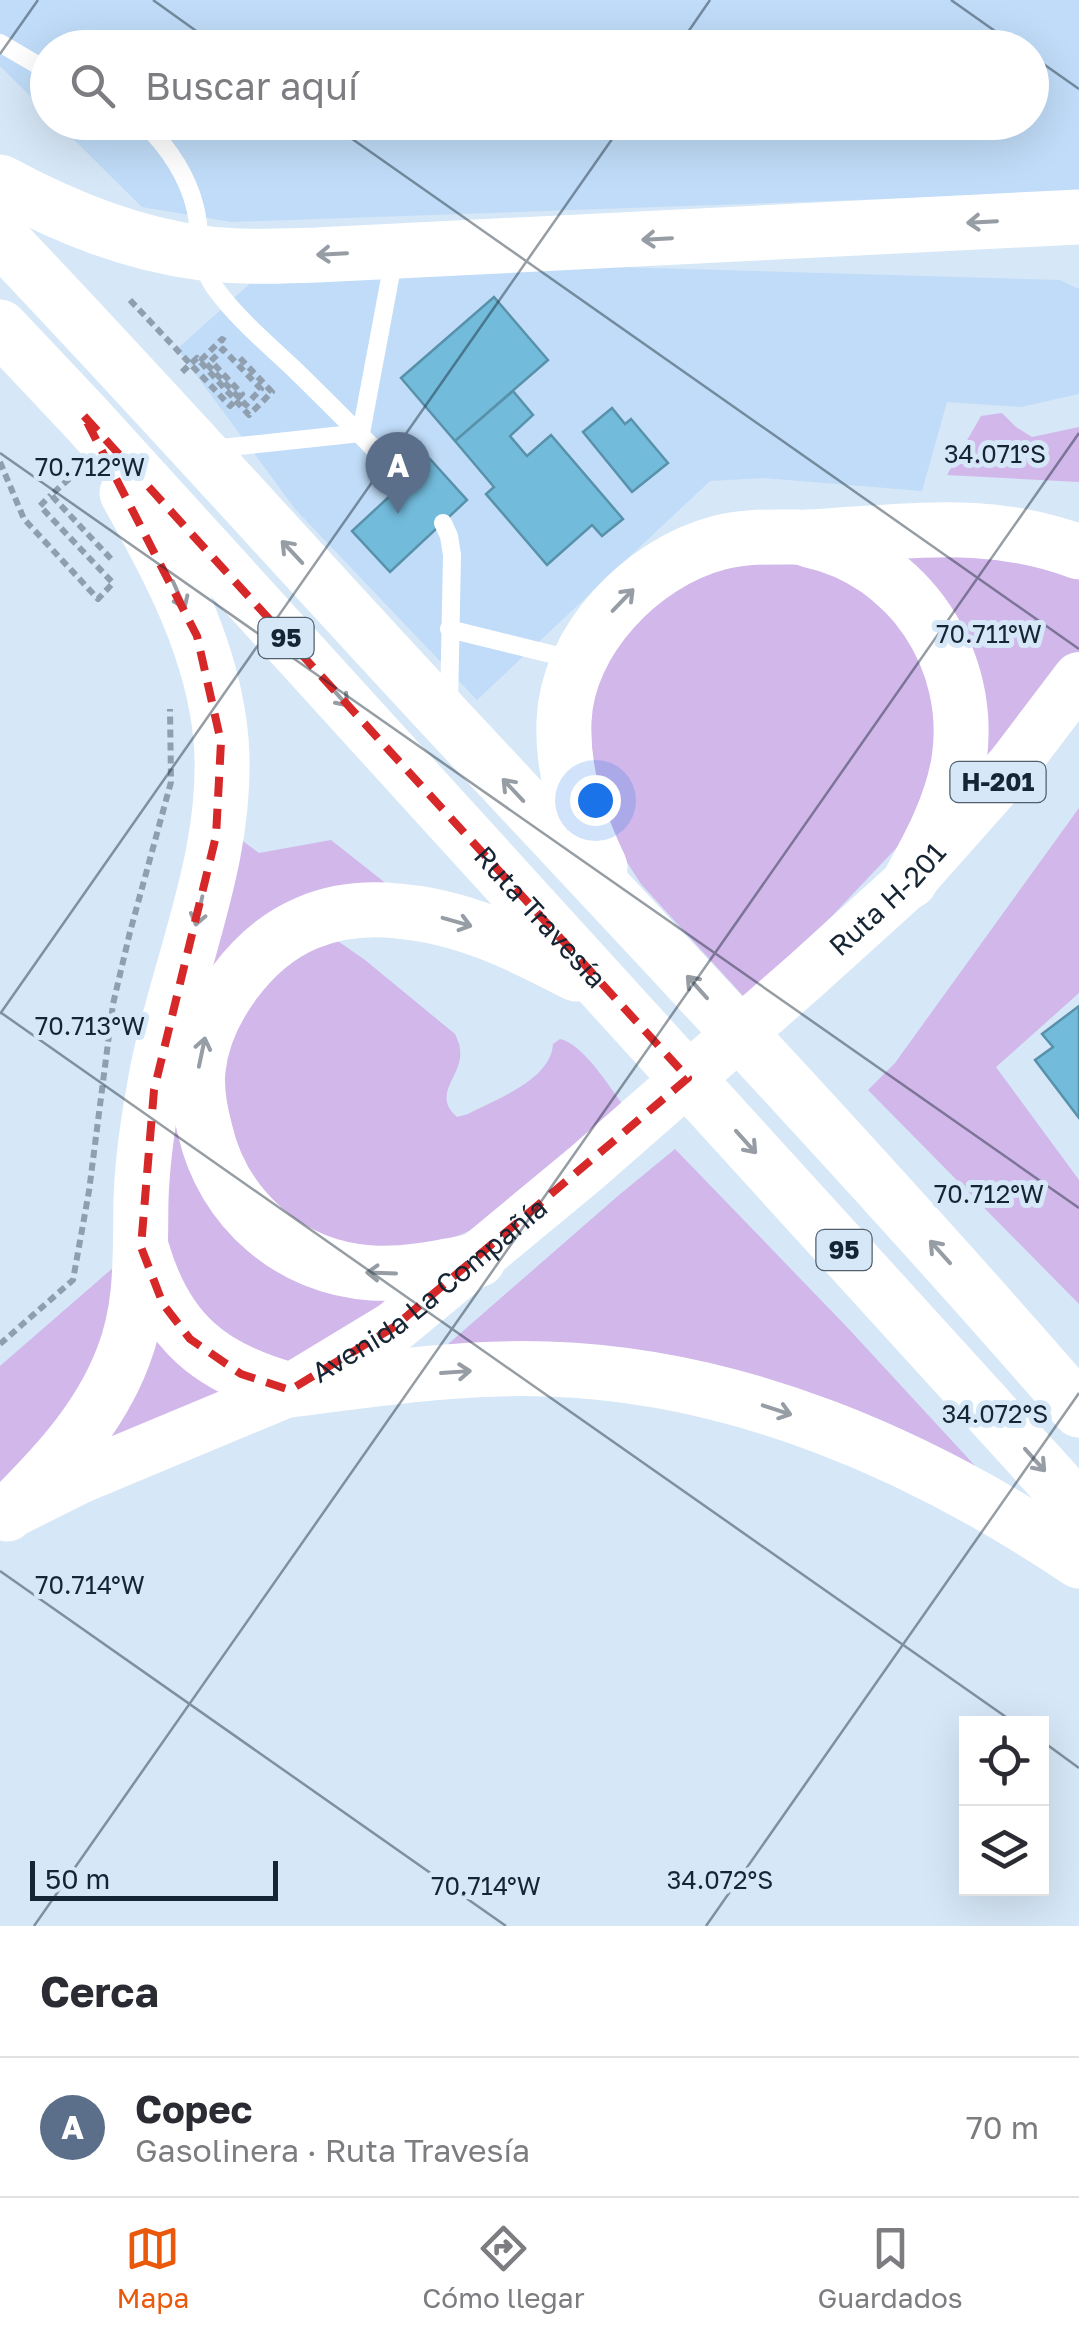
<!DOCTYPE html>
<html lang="es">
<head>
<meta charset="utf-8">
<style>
	body { margin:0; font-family:"Golos Text",sans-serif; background:#f7f7f7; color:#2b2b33 }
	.controls { position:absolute; right:30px; bottom:30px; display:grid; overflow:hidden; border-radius:0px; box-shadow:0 10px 40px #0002 }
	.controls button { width:90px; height:90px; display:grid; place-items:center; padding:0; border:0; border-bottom:2px solid #e1e1e2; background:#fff; color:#2b2b33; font:50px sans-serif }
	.scale { position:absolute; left:30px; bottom:25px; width:248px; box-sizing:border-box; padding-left:10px; border:5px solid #162534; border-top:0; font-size:28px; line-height:35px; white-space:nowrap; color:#162534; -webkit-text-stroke:8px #d6e7f7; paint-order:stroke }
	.you { position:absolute; left:595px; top:800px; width:35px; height:35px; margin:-25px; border:8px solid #fff; border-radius:50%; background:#1a73e8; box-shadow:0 0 0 15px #1a73e833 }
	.badge { display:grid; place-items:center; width:65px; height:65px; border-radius:50%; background:#ea580c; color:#fff; font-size:32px; font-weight:700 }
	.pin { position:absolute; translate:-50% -82px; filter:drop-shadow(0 2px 5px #0008) }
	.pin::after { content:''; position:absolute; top:52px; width:35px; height:30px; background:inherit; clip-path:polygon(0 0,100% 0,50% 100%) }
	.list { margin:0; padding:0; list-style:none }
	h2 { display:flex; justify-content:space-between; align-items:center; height:130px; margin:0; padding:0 40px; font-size:42px }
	h2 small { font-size:32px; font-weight:400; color:#7c7c81 }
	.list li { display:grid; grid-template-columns:65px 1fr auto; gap:30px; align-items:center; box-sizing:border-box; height:140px; padding:0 40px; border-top:2px solid #e1e1e2 }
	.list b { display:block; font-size:38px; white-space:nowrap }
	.list p { margin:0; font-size:32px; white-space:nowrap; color:#7c7c81 }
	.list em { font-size:32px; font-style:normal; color:#7c7c81 }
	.icon { flex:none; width:55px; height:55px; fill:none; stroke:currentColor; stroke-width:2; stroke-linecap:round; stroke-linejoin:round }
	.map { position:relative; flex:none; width:1079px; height:1926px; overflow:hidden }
	.search { position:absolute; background:#fff; box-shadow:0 10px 40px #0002; left:30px; right:30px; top:30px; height:110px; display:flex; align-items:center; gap:25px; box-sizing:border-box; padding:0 35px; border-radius:55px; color:#7c7c81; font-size:38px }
	.sheet { height:270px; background:#fff }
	nav { display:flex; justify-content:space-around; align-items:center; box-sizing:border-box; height:140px; border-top:2px solid #e1e1e2; background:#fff; font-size:28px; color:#7c7c81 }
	nav a { display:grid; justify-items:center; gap:5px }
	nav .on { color:#ea580c }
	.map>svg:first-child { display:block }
	.built { fill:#c0dcf8 }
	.green { fill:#d1b7ea }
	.building { fill:#72bbdb; stroke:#5891aa; stroke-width:2.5 }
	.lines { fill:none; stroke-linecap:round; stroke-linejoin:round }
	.path { stroke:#8f9faf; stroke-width:6; stroke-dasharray:8 5; stroke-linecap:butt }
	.lane { stroke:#fff; stroke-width:18 }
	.primary { stroke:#fff; stroke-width:52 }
	.highway { stroke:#fff; stroke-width:55 }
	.oneway { stroke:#969da4 }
	.marked { fill:none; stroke:#d62828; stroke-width:8; stroke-dasharray:20 12; stroke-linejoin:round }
	.ticks { fill:none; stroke:#162534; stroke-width:2.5; stroke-opacity:0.45 }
	.labels { text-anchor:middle; stroke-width:10; stroke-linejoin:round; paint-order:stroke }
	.shield { fill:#d6e7f7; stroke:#505f6e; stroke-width:2.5 }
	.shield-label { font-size:25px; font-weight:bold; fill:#162534 }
	.street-label { font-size:28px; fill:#162534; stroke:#d6e7f7 }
	.ticks-label { font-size:25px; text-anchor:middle; fill:#162534; stroke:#d6e7f7; stroke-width:10; stroke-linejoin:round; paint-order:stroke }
</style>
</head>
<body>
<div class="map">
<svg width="1079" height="1926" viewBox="0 0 1079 1926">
	<rect width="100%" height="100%" fill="#d6e7f7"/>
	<path class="built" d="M0,0h1079v192l-848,30 -89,-15 -85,-84 975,-1v-74h-984l-1,65 -47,-47z
		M514,264l546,16 19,9v105l-58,13 -74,-5 -25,89 -159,-13 -53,3 -233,219 -181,-190 -119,-161 77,-69z"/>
	<path class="green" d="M1002,413l14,14 16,10 47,-10v55l-132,-7 34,-59z
		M879,544l200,25v85l-112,133z
		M751,554l92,20 76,69 24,99 -40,99 -71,75 -87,82 -104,-114 -38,-59 -22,-111 59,-112z
		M1079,808v185l-83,74 83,113v124l-211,-214 27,-27z
		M229,831l30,22 72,-13 62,49 -144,60 -53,218 225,123 -120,72 -26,2 -93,-57 -24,-102z
		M332,937l33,23 90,74c2,5 5,10 5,16 4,25 -30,44 -3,67l11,-3c28,-15 83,-34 85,-70l7,-5c23,5 49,47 63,66l-147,123 -21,9 -64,17 -85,-18 -72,-77 -15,-96 48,-88z
		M675,1149l171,177 132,143 -14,5 -533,-115 188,-164z
		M114,1267l-8,107 -106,123v-131z
		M150,1326l76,66 -126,53z"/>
	<path class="building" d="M494,297l54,63 -93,81 -54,-63z
		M513,391l20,24 -23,21 17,20 24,-21 72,84 -21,17 -10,-11 -45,40 -61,-71 8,-7 -39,-46z
		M612,408l13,16 6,-5 37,44 -36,29 -49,-60z
		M430,459l37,41 -77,72 -38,-41z
		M1079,1006v112l-44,-58 18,-13 -11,-13z"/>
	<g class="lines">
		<path class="path" d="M130,300l100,106 12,-12 -31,-33 12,-12 38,40 -15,16 -44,-46 20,-20 3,2
			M182,372l15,-14 52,57 23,-23 -32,-34
			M0,462l24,57 74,80 15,-16 -73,-77 11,-11
			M79,470l-28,25 62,66
			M0,1344l73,-64 16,-89 24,-187 17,-72 41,-150 -1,-73"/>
		<path class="lane" d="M0,43l48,28
			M143,122c24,24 44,52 52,85 7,27 2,57 20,81 21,29 50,54 76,78 39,38 77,76 114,115
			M361,433l33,-176
			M212,449l149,-16
			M443,523l6,13 3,19 -3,151
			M449,629l126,31"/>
		<path class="primary" id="s1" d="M15,1510l64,-32 211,-88 104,-63 192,-159 219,-192 105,-95 103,-116 66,-87"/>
		<g class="highway">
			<path d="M0,182c63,34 130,62 202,71 38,5 77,3 115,2l762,-38"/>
			<path d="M0,237c151,158 297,322 446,482 213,228 428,455 633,691"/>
			<path id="s2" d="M0,327l84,89 995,1093"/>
			<path d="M809,540c100,21 165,120 150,220 -7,44 -28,83 -49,121"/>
			<path d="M600,867c-22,-46 -38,-94 -36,-146 3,-81 78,-158 154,-178 25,-7 50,-6 76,-6 20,1 40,-2 60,-3 82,-5 147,-11 225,18"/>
			<path d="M142,1250c24,82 68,118 148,140 86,-11 172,-24 258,-21 191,6 374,86 531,192"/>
			<path d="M478,1260c-35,7 -70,15 -106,13 -82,-5 -149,-64 -167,-143 -5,-19 -9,-40 -7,-60 6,-59 54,-124 109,-147 28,-12 61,-15 90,-12 65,5 122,33 179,63"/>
			<path d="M7,1514c47,-47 92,-94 116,-157 20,-50 17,-104 18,-157 1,-35 6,-71 12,-105 19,-119 78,-234 68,-356 -8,-89 -51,-170 -94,-246"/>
		</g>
	</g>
	<defs><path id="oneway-shaft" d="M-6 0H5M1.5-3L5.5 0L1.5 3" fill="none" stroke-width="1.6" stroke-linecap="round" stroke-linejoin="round" transform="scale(2.5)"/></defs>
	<g class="oneway">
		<use href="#oneway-shaft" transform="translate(982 222) rotate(177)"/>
		<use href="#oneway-shaft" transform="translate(657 239) rotate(177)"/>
		<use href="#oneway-shaft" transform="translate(332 254) rotate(177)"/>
		<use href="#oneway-shaft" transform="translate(292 552) rotate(-133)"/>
		<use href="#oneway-shaft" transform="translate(179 595) rotate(66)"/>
		<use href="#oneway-shaft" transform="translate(623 600) rotate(-46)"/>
		<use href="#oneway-shaft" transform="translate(338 695) rotate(48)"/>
		<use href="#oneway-shaft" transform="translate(513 790) rotate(-133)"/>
		<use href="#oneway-shaft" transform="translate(199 911) rotate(103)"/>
		<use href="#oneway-shaft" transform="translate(457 922) rotate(16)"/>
		<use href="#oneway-shaft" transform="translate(697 987) rotate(-132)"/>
		<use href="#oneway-shaft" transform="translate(202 1052) rotate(-78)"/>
		<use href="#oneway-shaft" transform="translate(746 1142) rotate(48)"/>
		<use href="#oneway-shaft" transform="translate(940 1252) rotate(-132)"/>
		<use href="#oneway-shaft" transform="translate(381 1273) rotate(-178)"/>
		<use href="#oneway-shaft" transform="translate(456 1372) rotate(-4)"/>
		<use href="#oneway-shaft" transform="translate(777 1410) rotate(18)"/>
		<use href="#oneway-shaft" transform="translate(1035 1460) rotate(48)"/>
	</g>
	<path class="marked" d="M84,416l604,662 -294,249 -104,63 -49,-16 -51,-35 -27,-35 -22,-57 13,-157 62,-254 5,-94 -24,-106z"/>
	<path class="ticks" d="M153,0l67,48M951,0l68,48M677,48l33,-48M0,54l38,-54M1032,56l47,33M328,122l751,527M0,453l1079,755M0,1012l1016,712M0,1014l624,-892M0,1571l506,355M1042,1741l37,27M34,1926l1045,-1493M706,1926l373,-533"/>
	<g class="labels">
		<g class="shield">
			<rect x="258.5" y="618" width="55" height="40" rx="8"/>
			<rect x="950.5" y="762" width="95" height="40" rx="8"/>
			<rect x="816.5" y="1230" width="55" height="40" rx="8"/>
		</g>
		<g class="shield-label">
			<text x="286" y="647">95</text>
			<text x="998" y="791">H-201</text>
			<text x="844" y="1259">95</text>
		</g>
		<g class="street-label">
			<text dy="10" stroke="none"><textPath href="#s1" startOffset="1075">Ruta H-201</textPath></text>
			<text dy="10" stroke="none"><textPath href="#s2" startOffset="800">Ruta Travesía</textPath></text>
			<text dy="10" stroke="none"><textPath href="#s1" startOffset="472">Avenida La Compañía</textPath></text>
		</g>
	</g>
	<g class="ticks-label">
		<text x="995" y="463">34.071°S</text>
		<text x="90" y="476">70.712°W</text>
		<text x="989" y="643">70.711°W</text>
		<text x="90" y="1035">70.713°W</text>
		<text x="989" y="1203">70.712°W</text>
		<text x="995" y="1423">34.072°S</text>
		<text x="90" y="1594">70.714°W</text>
		<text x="720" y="1889">34.072°S</text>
		<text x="486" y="1895">70.714°W</text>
	</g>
</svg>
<div class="controls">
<button><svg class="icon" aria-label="locate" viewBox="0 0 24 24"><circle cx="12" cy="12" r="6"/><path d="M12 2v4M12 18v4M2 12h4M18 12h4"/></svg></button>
<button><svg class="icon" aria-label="layers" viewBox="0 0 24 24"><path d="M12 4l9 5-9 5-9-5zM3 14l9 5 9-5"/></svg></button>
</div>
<div class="scale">50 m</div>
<div class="you"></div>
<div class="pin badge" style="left:398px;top:514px;background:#5c6f8a">A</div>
<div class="search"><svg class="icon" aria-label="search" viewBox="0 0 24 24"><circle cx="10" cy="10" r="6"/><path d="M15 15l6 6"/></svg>Buscar aquí</div>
</div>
<section class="sheet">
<h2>Cerca<small></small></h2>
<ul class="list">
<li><span class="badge" style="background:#5c6f8a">A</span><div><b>Copec</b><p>Gasolinera · Ruta Travesía</p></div><em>70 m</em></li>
</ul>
</section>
<nav>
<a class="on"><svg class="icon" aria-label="map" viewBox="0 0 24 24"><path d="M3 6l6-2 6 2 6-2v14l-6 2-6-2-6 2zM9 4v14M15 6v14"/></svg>Mapa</a>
<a><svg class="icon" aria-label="directions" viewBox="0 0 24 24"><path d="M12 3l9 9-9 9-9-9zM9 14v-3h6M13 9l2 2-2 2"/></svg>Cómo llegar</a>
<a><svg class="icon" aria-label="saved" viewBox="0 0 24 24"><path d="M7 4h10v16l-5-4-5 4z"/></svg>Guardados</a>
</nav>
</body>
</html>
